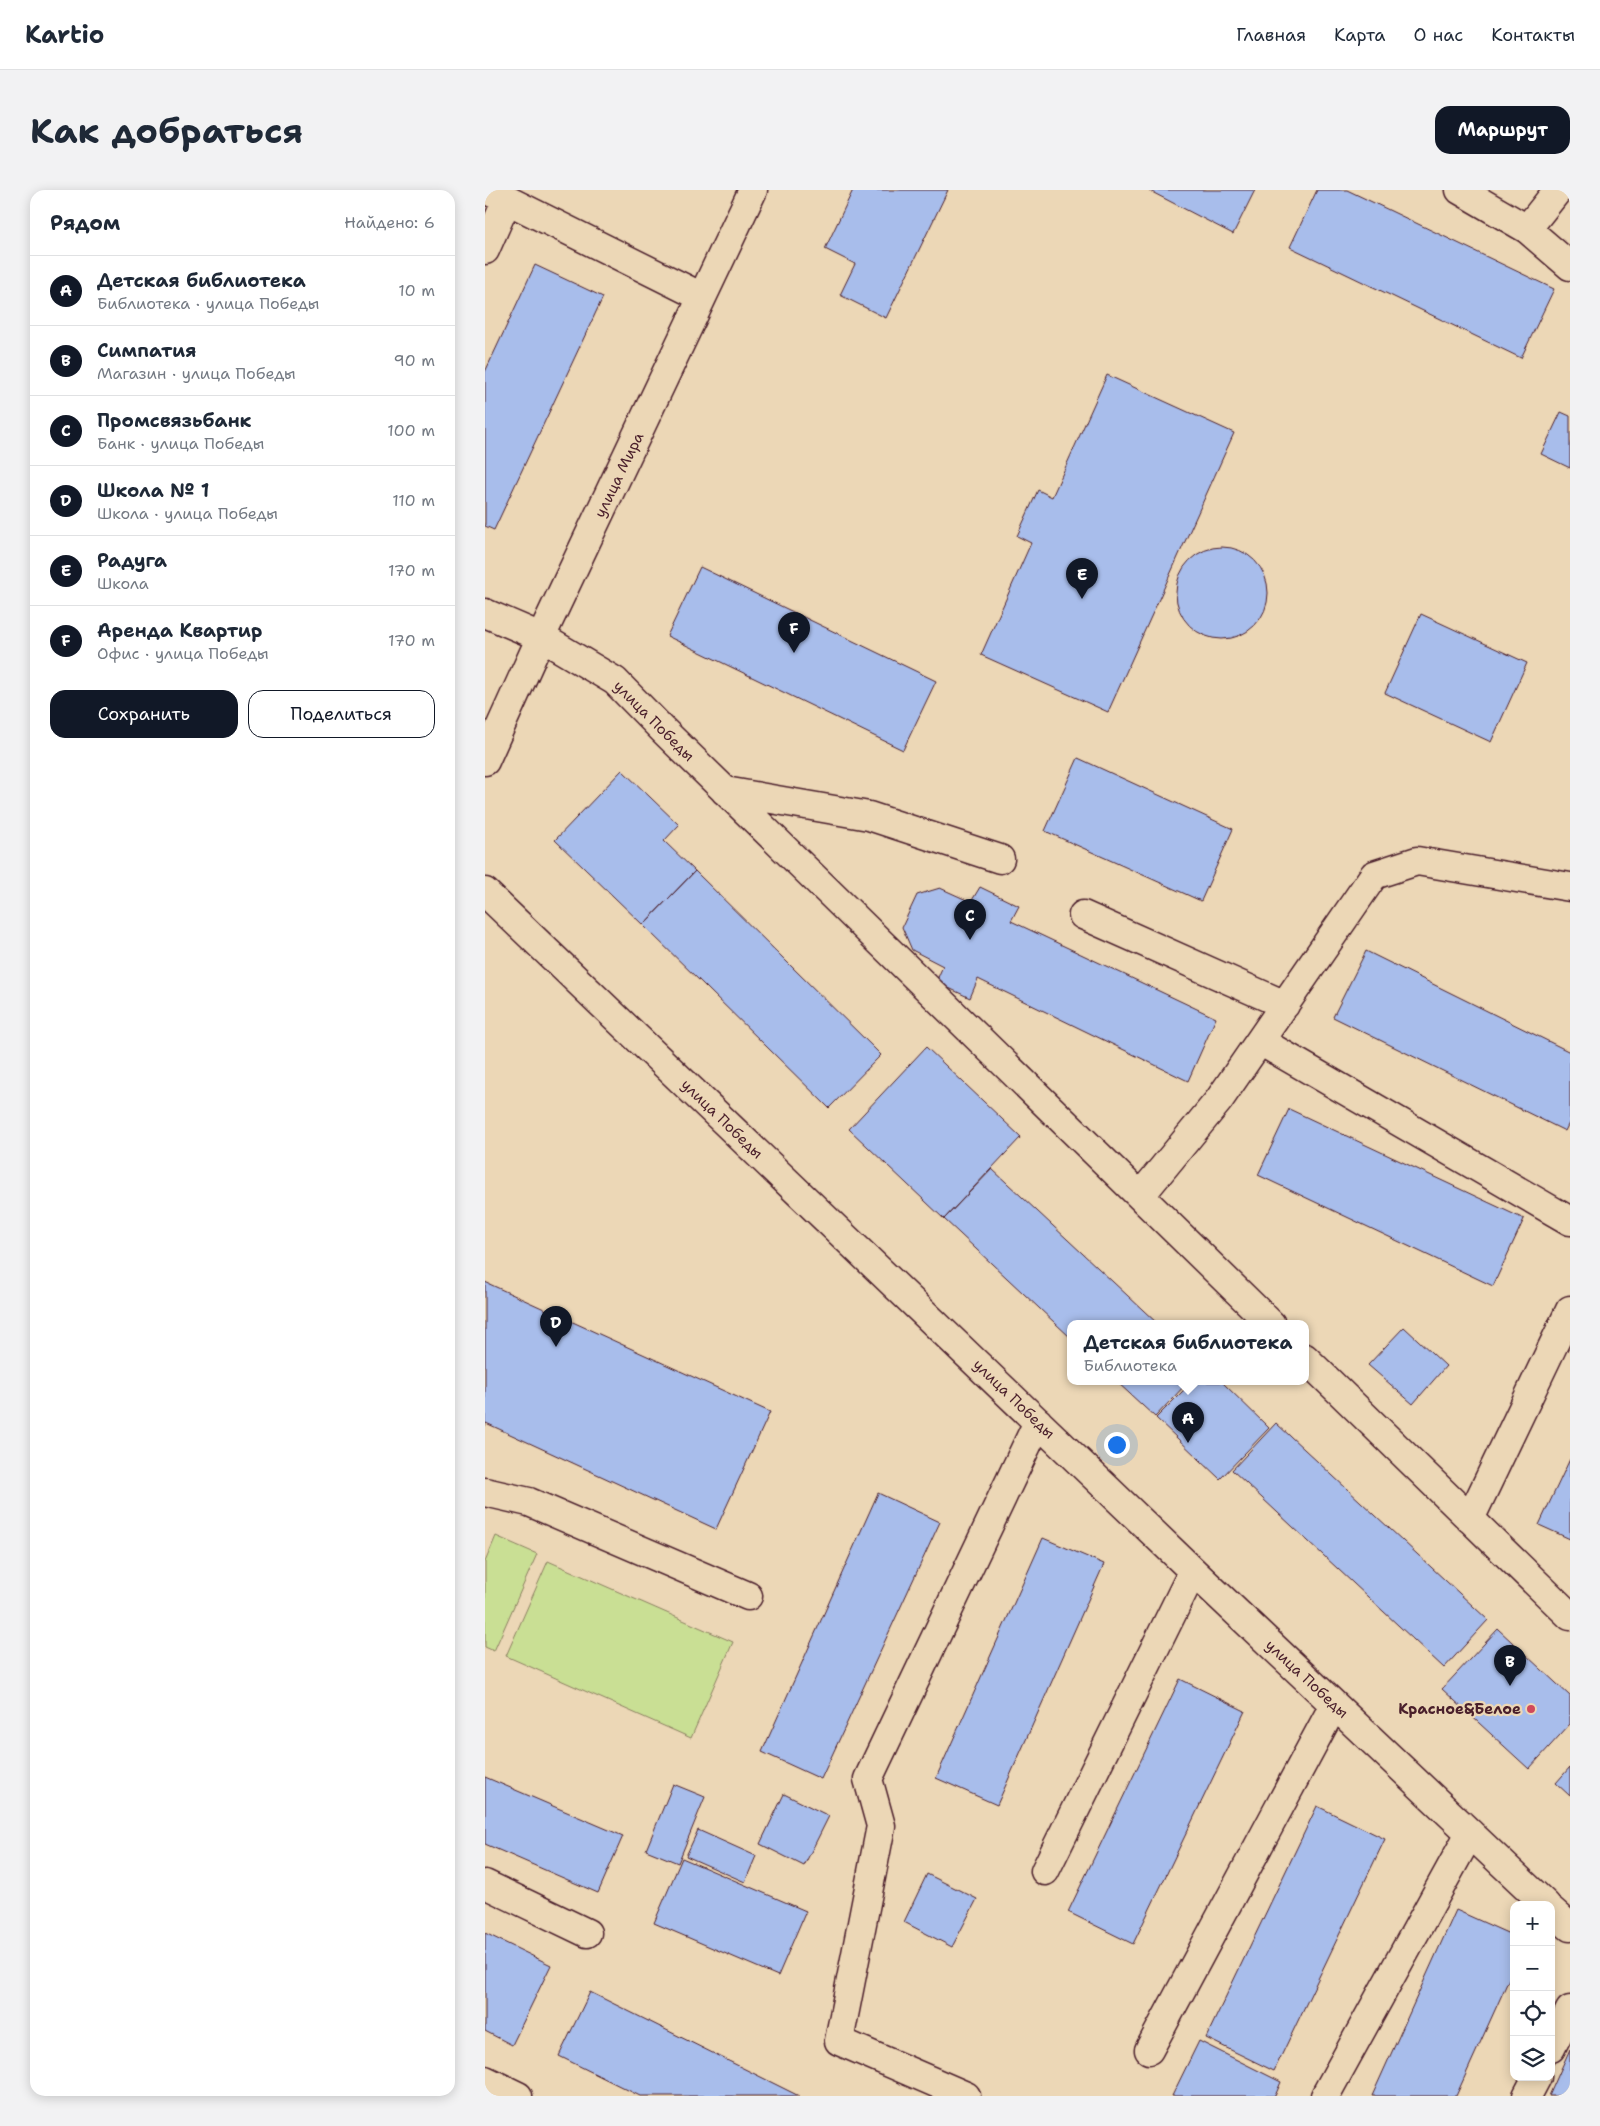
<!DOCTYPE html>
<html lang="ru">
<head>
<meta charset="utf-8">
<style>
	body { margin:0; font-family:"Shantell Sans",sans-serif; background:#f2f2f3; color:#1f2937 }
	.controls { position:absolute; right:15px; bottom:15px; display:grid; overflow:hidden; border-radius:10px; box-shadow:0 2px 12px #0003 }
	.controls button { width:45px; height:45px; display:grid; place-items:center; padding:0; border:0; border-bottom:1px solid #e0e1e3; background:#fff; color:#1f2937; font:25px sans-serif }
	.you { position:absolute; left:631px; top:1254px; width:18px; height:18px; margin:-12px; border:4px solid #fff; border-radius:50%; background:#1a73e8; box-shadow:0 0 0 8px #1a73e833 }
	.badge { display:grid; place-items:center; width:32px; height:32px; border-radius:50%; background:#111827; color:#fff; font-size:16px; font-weight:700 }
	.pin { position:absolute; translate:-50% -41px; filter:drop-shadow(0 1px 2px #0008) }
	.pin::after { content:''; position:absolute; top:26px; width:18px; height:15px; background:inherit; clip-path:polygon(0 0,100% 0,50% 100%) }
	.popup { position:absolute; left:582px; top:1130px; width:242px; height:65px; box-sizing:border-box; display:grid; place-content:center; border-radius:10px; background:#fff; filter:drop-shadow(0 1px 4px #0005); font-size:16px; white-space:nowrap; color:#747a83 }
	.popup b { font-size:19px; color:#1f2937 }
	.popup::after { content:''; position:absolute; left:50%; top:100%; margin-left:-10px; border:10px solid transparent; border-top-color:#fff }
	.list { margin:0; padding:0; list-style:none }
	h2 { display:flex; justify-content:space-between; align-items:center; height:65px; margin:0; padding:0 20px; font-size:21px }
	h2 small { font-size:16px; font-weight:400; color:#747a83 }
	.list li { display:grid; grid-template-columns:32px 1fr auto; gap:15px; align-items:center; box-sizing:border-box; height:70px; padding:0 20px; border-top:1px solid #e0e1e3 }
	.list b { display:block; font-size:19px; white-space:nowrap }
	.list p { margin:0; font-size:16px; white-space:nowrap; color:#747a83 }
	.list em { font-size:16px; font-style:normal; color:#747a83 }
	.actions { display:flex; gap:10px; padding:15px 20px }
	.actions a { flex:1; padding:11px 0; border:1px solid #111827; border-radius:15px; text-align:center; font-size:18px; color:#111827 }
	.actions .main { background:#111827; color:#fff }
	.icon { flex:none; width:28px; height:28px; fill:none; stroke:currentColor; stroke-width:2; stroke-linecap:round; stroke-linejoin:round }
	.map { position:relative; flex:none; width:1085px; height:1906px; overflow:hidden; border-radius:15px }
	header { display:flex; align-items:center; gap:30px; box-sizing:border-box; height:70px; padding:0 25px; background:#fff; border-bottom:1px solid #e0e1e3 }
	header strong { font-size:24px }
	nav { display:flex; gap:28px; margin-inline-start:auto; font-size:18px }
	.intro { display:flex; align-items:center; justify-content:space-between; box-sizing:border-box; height:120px; padding:0 30px }
	h1 { margin:0; font-size:35px }
	.button { padding:12px 22px; border-radius:15px; background:#111827; color:#fff; font-size:18px; font-weight:700 }
	main { display:flex; gap:30px; padding:0 30px }
	aside { flex:1; background:#fff; border-radius:15px; box-shadow:0 2px 12px #0003 }
	.map>svg:first-child { display:block }
	.green { fill:#c9df94; stroke:#8a7f60 }
	.building { fill:#a8bdeb; stroke:#4a1f2b }
	.lines { fill:none; stroke-linecap:round; stroke-linejoin:round }
	.minor-casing { stroke:#4a1f2b; stroke-width:31 }
	.minor { stroke:#ecd7b6; stroke-width:28 }
	.poi-dot { fill:#d1495b; stroke:#ecd7b6; stroke-width:2 }
	.labels { text-anchor:middle; stroke-width:4.5; stroke-linejoin:round; paint-order:stroke }
	.street-label { font-size:15px; fill:#4a1f2b; stroke:#ecd7b6 }
	.poi-label { font-size:15px; font-weight:bold; fill:#4a1f2b; stroke:#ecd7b6; text-anchor:end }
</style>
</head>
<body>
<header>
<strong>Kartio</strong>
<nav><a>Главная</a><a>Карта</a><a>О нас</a><a>Контакты</a></nav>
</header>
<div class="intro"><h1>Как добраться</h1><a class="button">Маршрут</a></div>
<main>
<aside>
<h2>Рядом<small>Найдено: 6</small></h2>
<ul class="list">
<li><span class="badge">A</span><div><b>Детская библиотека</b><p>Библиотека · улица Победы</p></div><em>10 m</em></li>
<li><span class="badge">B</span><div><b>Симпатия</b><p>Магазин · улица Победы</p></div><em>90 m</em></li>
<li><span class="badge">C</span><div><b>Промсвязьбанк</b><p>Банк · улица Победы</p></div><em>100 m</em></li>
<li><span class="badge">D</span><div><b>Школа № 1</b><p>Школа · улица Победы</p></div><em>110 m</em></li>
<li><span class="badge">E</span><div><b>Радуга</b><p>Школа</p></div><em>170 m</em></li>
<li><span class="badge">F</span><div><b>Аренда Квартир</b><p>Офис · улица Победы</p></div><em>170 m</em></li>
</ul>
<div class="actions"><a class="main">Сохранить</a><a>Поделиться</a></div>
</aside>
<div class="map">
<svg width="1085" height="1906" viewBox="0 0 1085 1906">
	<rect width="100%" height="100%" fill="#ecd7b6"/>
	<filter id="ink" filterUnits="userSpaceOnUse"><feTurbulence type="fractalNoise" baseFrequency=".02" numOctaves="2"/><feDisplacementMap in="SourceGraphic" scale="10" xChannelSelector="R" yChannelSelector="G"/><feConvolveMatrix kernelMatrix="1 2 1 2 8 2 1 2 1" color-interpolation-filters="sRGB"/></filter>
	<g filter="url(#ink)">
		<path class="green" d="M11,1346l41,18 -43,97 -9,-4v-85z
			M63,1371l185,81 -42,96 -185,-82z"/>
		<path class="building" d="M368,0h95l-62,128 -46,-23 15,-31 -30,-15z
			M663,0h107l-22,44z
			M832,0h30l207,99 -33,69 -231,-111z
			M50,75l68,32 -109,233 -9,-4v-154z
			M622,185l127,58 -126,279 -127,-57 50,-112 -14,-7 21,-46 14,7z
			M1076,222l9,4v52l-29,-14z
			M691 403a46 46 0 1 1 92 0a46 46 0 1 1-92 0Z
			M215,377l236,114 -33,69 -236,-114z
			M936,424l106,49 -36,79 -106,-49z
			M593,568l155,71 -32,72 -156,-70z
			M137,580l57,55 -15,16 31,30 -52,54 -88,-85z
			M210,681l186,184 -52,53 -186,-183z
			M495,697l39,19 -8,15 205,97 -28,63 -210,-102 -8,19 -34,-16 7,-16 -31,-16 -10,-23 15,-32 23,-7 31,14z
			M881,761l204,101v69l-5,10 -232,-114z
			M441,857l95,90 -77,82 -95,-90z
			M804,919l235,110 -31,67 -235,-111z
			M507,979l166,155h-87v14l-127,-119z
			M0,1092l285,130 -54,117 -230,-106 -1,3z
			M919,1137l42,39 -33,38 -45,-39z
			M632,1192h71l-33,35z
			M707,1192h30l47,46 -49,51 -64,-61z
			M791,1233l212,197 -44,48 -212,-198z
			M1085,1269v80l-31,-14z
			M393,1303l62,29 -119,257 -59,-27z
			M558,1348l61,26 -107,241 -61,-27z
			M1013,1439l72,67v28l-41,45 -87,-80z
			M695,1489l65,32 -112,233 -65,-32z
			M1085,1577v29l-14,-13z
			M0,1587l138,59 -25,57 -113,-49z
			M188,1594l32,13 -27,66 -32,-13z
			M299,1604l45,22 -25,50 -44,-22z
			M832,1616l68,33 -111,232 -68,-33z
			M213,1640l58,26 -11,26 -59,-26z
			M197,1668l124,53 -28,65 -124,-53z
			M442,1684l50,25 -25,48 -48,-25z
			M971,1720l58,26v32l-58,128h-84z
			M0,1743l66,32 -39,80 -27,-14z
			M105,1802l209,104h-159l-81,-40z
			M714,1851l82,41 -6,14h-103z
			M1085,1859v47h-21z"/>
		<g class="lines">
			<g class="minor-casing">
				<path id="minor" d="M2,0l215,107
					M975,0l67,39 43,37
					M1042,39l31,-39
					M0,60l22,-50
					M0,423l56,24 74,44 48,49 608,594
					M0,571l56,-124 212,-447
					M240,601l144,25 131,43
					M0,702l708,679 353,334
					M598,725l202,90
					M775,851l310,180
					M655,1006l79,-96 155,-225 43,-14 153,26
					M820,1168l265,258
					M0,1302l44,10 219,94
					M985,1329l100,-209
					M560,1681l148,-300
					M0,1694l102,49
					M1066,1720l19,17
					M1066,1858l19,-38
					M664,1860l185,-345
					M0,1890l33,16
					M481,1906l-127,-55 42,-215 -13,-47 170,-357
					M840,1906l145,-263
					M1042,1906l10,-19"/>
			</g>
			<use href="#minor" class="minor"/>
		</g>
	</g>
	<circle class="poi-dot" cx="1046" cy="1519" r="5"/>
	<g class="labels">
		<g class="street-label">
			<text transform="translate(134 285) rotate(-64)" y="5">улица Мира</text>
			<text transform="translate(169 531) rotate(45)" y="5">улица Победы</text>
			<text transform="translate(237 929) rotate(44)" y="5">улица Победы</text>
			<text transform="translate(529 1209) rotate(44)" y="5">улица Победы</text>
			<text transform="translate(822 1489) rotate(43)" y="5">улица Победы</text>
		</g>
		<g class="poi-label">
			<text x="1036" y="1524">Красное&amp;Белое</text>
		</g>
	</g>
</svg>
<div class="controls">
<button>+</button>
<button>−</button>
<button><svg class="icon" aria-label="locate" viewBox="0 0 24 24"><circle cx="12" cy="12" r="6"/><path d="M12 2v4M12 18v4M2 12h4M18 12h4"/></svg></button>
<button><svg class="icon" aria-label="layers" viewBox="0 0 24 24"><path d="M12 4l9 5-9 5-9-5zM3 14l9 5 9-5"/></svg></button>
</div>
<div class="you"></div>
<div class="pin badge" style="left:703px;top:1253px">A</div>
<div class="popup"><b>Детская библиотека</b>Библиотека</div>
<div class="pin badge" style="left:1025px;top:1496px">B</div>
<div class="pin badge" style="left:485px;top:750px">C</div>
<div class="pin badge" style="left:71px;top:1157px">D</div>
<div class="pin badge" style="left:597px;top:409px">E</div>
<div class="pin badge" style="left:309px;top:463px">F</div>
</div>
</main>
</body>
</html>
